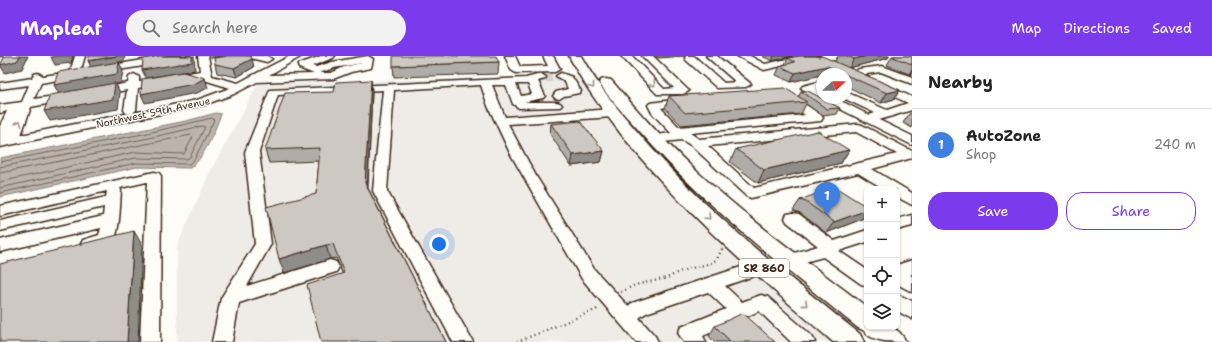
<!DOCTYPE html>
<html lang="en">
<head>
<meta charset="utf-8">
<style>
	body { margin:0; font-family:"Shantell Sans",sans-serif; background:#f2f2f2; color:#222 }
	.controls { position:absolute; right:12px; bottom:12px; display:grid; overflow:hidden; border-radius:8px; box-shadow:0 1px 3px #0004 }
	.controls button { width:36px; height:36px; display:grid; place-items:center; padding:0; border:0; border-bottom:1px solid #e0e0e0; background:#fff; color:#222; font:20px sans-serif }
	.compass { position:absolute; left:816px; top:12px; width:36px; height:36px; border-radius:50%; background:#fff; box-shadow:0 1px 3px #0004; rotate:68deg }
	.you { position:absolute; left:439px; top:188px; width:14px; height:14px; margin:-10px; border:3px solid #fff; border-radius:50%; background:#1a73e8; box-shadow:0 0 0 6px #1a73e833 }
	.badge { display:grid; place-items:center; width:26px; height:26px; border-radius:50%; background:#7c3aed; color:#fff; font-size:13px; font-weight:700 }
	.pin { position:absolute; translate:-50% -33px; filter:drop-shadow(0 1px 2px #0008) }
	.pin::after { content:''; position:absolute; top:21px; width:14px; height:12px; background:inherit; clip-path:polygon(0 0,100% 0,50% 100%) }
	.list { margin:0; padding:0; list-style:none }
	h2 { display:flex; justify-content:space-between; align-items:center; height:52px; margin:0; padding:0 16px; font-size:17px }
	h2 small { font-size:13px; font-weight:400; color:#767676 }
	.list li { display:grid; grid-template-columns:26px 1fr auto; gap:12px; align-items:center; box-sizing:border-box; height:72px; padding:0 16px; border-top:1px solid #e0e0e0 }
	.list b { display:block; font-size:15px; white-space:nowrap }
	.list p { margin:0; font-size:13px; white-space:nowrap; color:#767676 }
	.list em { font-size:13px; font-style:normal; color:#767676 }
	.actions { display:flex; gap:8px; padding:12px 16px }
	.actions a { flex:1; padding:9px 0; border:1px solid #7c3aed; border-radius:16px; text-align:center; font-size:14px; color:#7c3aed }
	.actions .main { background:#7c3aed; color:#fff }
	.icon { flex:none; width:22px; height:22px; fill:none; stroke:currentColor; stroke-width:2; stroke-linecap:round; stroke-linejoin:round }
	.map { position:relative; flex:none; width:912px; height:286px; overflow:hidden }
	header { display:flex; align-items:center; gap:24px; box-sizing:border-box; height:56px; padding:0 20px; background:#7c3aed; color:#fff }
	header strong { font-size:19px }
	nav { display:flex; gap:22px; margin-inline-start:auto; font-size:14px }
	.search { width:280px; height:36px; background:#f2f2f2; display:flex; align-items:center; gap:10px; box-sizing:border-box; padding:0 14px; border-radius:22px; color:#767676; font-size:15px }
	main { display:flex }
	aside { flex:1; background:#fff }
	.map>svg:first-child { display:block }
	.built { fill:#efece7 }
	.water { fill:#bbb4ad; stroke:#887d74 }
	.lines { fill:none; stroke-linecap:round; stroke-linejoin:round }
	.shore { stroke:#6e6157; stroke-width:1 }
	.minor-tunnel { stroke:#d6d2cc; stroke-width:11; stroke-dasharray:11 5.5; stroke-linecap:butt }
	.minor-casing { stroke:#3b2a1e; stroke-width:3 }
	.major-casing { stroke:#3b2a1e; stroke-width:3 }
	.path { stroke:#3b2a1e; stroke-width:2.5; stroke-dasharray:1 3.5; stroke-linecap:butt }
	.minor { fill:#fdfcf7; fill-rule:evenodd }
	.major { fill:#fdfcf7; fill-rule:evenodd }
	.wall { fill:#b0aca7; stroke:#3b2a1e }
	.shaded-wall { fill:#908c88; stroke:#3b2a1e }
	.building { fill:#cdc8c2; stroke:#3b2a1e }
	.oneway { stroke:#9c938a }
	.labels { text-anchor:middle; stroke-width:3; stroke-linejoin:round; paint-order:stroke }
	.far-street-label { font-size:10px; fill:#3b2a1e; stroke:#fdfcf7 }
	.shield { fill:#fdfcf7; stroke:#75695f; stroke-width:1 }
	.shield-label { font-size:11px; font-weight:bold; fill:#3b2a1e }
</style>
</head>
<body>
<header>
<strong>Mapleaf</strong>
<div class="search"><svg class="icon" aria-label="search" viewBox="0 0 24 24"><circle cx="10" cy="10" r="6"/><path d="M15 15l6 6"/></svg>Search here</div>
<nav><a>Map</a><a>Directions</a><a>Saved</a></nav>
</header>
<main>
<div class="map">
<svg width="912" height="286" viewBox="0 0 912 286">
	<rect width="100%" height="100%" fill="#fdfcf7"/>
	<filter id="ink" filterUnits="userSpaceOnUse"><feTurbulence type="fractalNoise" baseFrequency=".025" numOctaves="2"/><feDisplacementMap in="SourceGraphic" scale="8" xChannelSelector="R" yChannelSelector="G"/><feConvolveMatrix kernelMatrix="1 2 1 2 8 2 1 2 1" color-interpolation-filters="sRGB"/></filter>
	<g filter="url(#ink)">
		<path class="built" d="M581,19l253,267h-657v-96l33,-74 48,-88z"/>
		<path class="water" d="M216,57l5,1c-6,16 -17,45 -31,54l-53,-1 -137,30v-39l186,-37z"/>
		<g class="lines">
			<path class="shore" d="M0,106l148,-29 64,-15 2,2 -20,40 -5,4 -53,-1 -136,30
				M0,111l149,-29 53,-12 3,1 -15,30 -3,2 -52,-1 -135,30
				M0,117l191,-38 2,2 -9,17 -49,-2 -135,30"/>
			<path class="minor-tunnel" d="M541,21l20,-1"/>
			<g class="minor-casing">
				<path id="minor" d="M75,0h10l-6,20 -38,7 -7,16 34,-5 4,1 2,2 -2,2 -4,1 -37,7 -10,28 109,-22h-4l-2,-3 3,-20 -29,5 -6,-3 6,-3 30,-6 1,-6 5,-3 5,3v5l61,-11 -2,-15h10l4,20 26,7 52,-27h12l-33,19 45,-1 -15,-6 -1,-2 1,-2 22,-8h14l-2,2 -21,8 4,1 16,-5 36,-6 5,3 -2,9 -20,4 -18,7 -76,3 -23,12 -30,11 -204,42v-21l7,-15 -7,2v-8l22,-3 7,-17 -29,4v-6l32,-5 2,-4 4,-1 5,3 27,-4zM362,7l-18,4 -13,6h-12l15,-5zM202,21l2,3 26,8 -33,12 -64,13 3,-3 2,-22z
					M167,0h23l-5,3 -84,14 -5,-3 5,-3z
					M248,0h19l5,3 -5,3 -17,-4z
					M505,0h10l5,11 28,-1 -5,-10h10l7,13 -5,3 -39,1 -5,-3z
					M621,0h11l32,33 10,-1 -32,-32h11l36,35 -6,3h-26z
					M686,0h8l30,27 12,-1 -30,-26h11l34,28 -5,3 -29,1 -31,-28 -1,-2z
					M737,0h13l15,8 36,-8h19l-2,2 -54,12z
					M0,1l5,1 1,2 -2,5 -4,1z
					M882,10l30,11v7l-31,-12 -22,3 -5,-3 5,-3z
					M561,17l11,4 9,14 -2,2 -15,3 -5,3 -4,-1 -2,-2 3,-4 12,-3 -3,-7 -9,-6z
					M541,18l5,3 -1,2 -7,2 7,15 -2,2 -19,4h32l4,1 2,2 -2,2 -41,1 -6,-4 -7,-19h-14l13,32 108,-8 4,1 2,3 -2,3 -4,1 -105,7 28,52 58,93 34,37 4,-3 130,-43 6,1 3,5 -3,5 -43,15 17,16 19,-7 7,2 44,39 3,6h-24l-32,-31 -56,25 3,6h-22l-6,-9 3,-6 45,-18 -18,-17 -62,21 -7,5 16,18 3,6h-22l-54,-63 -72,-126 -22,-47 -7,-21 -87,5 -7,101 86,151h-20l-80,-151 10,-101 -105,5 -19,57 12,92 -24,42 83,-26 6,2 3,5 -3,5 -97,31 -7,39h-20l9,-44 34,-54 -10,-92 25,-62 256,-12zM516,28h12l4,10 -11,2z
					M822,25v6l-5,2 5,2v7h13l34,17 6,-2 -32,-15h3v-6l41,18 21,-7 -33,-15 -1,-2 1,-2h8l29,13v13l-33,10 33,16v9l-94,-47 -17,-10 2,-2z
					M787,38l4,1 30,20 2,3 -2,3 -131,12 9,6 159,-15 4,1 50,26v7l-40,11 40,24v12l-15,-8v-8h-13l-26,-16 -107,25 -5,-2 -54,-50 -10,-6 -28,3 -5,-1 -1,-3 1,-3 22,-3 -19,-20 -4,-8 2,-2 37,-5 4,1 2,2 -2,2 -30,5 18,19 126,-12 -22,-16 -2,-2 2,-2zM856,76l41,22 -143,34 -46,-42z
					M154,116l5,1 2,3 -1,166h-20l7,-160 -27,6 1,2c-1,14 -1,41 -8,53l-24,7 -6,-2 -2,-4 2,-4 16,-5 2,-7 -101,24v-12l103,-24 1,-9 -104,24v-10l106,-24 1,-6 -107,25v-10z
					M793,157l6,1 35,27 33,-11v12l-28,9 28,19v16l-6,-2 -38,-27 -33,9 -6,-2 -3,-4 3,-4 34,-10 -31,-24 -2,-4 2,-4z
					M912,159v11l-15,4v-11z
					M912,204v14l-2,1 2,1v16l-15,-8v-19z
					M897,238l15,7v18l-15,-8z"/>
			</g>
			<g class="major-casing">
				<path id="major" d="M569,0h12c15,27 34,50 54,73 65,78 146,142 225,205l4,8h-31c-75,-65 -150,-130 -212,-208 -19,-25 -38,-50 -52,-78z
					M606,23l5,1c26,30 52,60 81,87 55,51 115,95 175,140v20c18,0 30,-4 39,15 -16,0 -35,0 -43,-12l-5,-2c-77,-63 -157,-125 -222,-201 -13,-14 -26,-28 -37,-44l2,-3z"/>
			</g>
			<path class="path" d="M621,236l14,-7 32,-7 14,-7 30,-8 6,-4 5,-10
				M517,286l83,-34"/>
			<use href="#minor" class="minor"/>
			<use href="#major" class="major"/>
		</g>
		<path class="wall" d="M655,0h29l-25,2z
			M762,0h31l-21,5z
			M838,0h52l-2,2 -39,10 51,22 -6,9 -13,4 -35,-17v-12h-24l-31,8 -15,-7 4,-9 5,-2 3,-6 31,-1 16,4z
			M892,0h18l2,1v18h-1l1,-2 -3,1 -22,-9z
			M499,6l-1,12 -104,3 -1,-11z
			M215,8l39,3 -17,10 -20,-4z
			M371,24l1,12 -4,96 78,154 -104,-69 -6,-15 -6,1 -46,14 32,-79 3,-33 -50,2 -4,-13z
			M801,35l39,17 -3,6 -14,2 -17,-12 -5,10 -120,11 -16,-17 4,-12h130z
			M912,57v15l-9,-5 6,-9z
			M551,68l53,27 -3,11 -30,4 -21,-32z
			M736,93l113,1 -8,13 -83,20 -28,-21z
			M800,144l67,7v5l-5,7 -36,14 -26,-20 -7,-3z
			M715,270l60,16h-61l-5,-6z"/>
		<path class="shaded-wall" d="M20,0h8l-6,13 -17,4 -5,-8z
			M59,0h14l-2,7 -16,2 -4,-8z
			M117,0h8l-1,5 -5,1 4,9 -2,12 -5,1 4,9 -2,16 -68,12 -6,-10 15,-17 -5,-9 37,-18 -3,-6z
			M147,0h11l-11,2z
			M192,0h2l1,14 -49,8 -4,-8z
			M211,0h14l-14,2z
			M774,0h19l-21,5z
			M867,0h23l-2,2 -39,10 5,-9z
			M252,3l2,8 -17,10 -3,-9z
			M827,10l-4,8h-1v1l-31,7 4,-9z
			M912,13v4l-3,1z
			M205,22l3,10 -11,5 -52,10 -4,-9z
			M371,24l1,12 -5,105 -2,-14z
			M900,34l-6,9 -13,4 6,-10z
			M849,94l-8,13 -83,20 6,-13z
			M604,95l-3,11 -30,4 2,-11z
			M867,154v2l-5,7 -36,14 8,-11z
			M134,175l8,14 -4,97h-11z
			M326,189l4,14 -46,14 -5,-14z"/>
		<path class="building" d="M5,0h15l-3,5 -17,4z
			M89,0h28l-29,5z
			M159,0h33v6l-50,8 1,-11z
			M229,0h22l1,3 -18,9 -19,-4 -1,-6z
			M393,0h103l3,6 -106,4z
			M799,0h17l3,1 3,-1 78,34 -13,3 -41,-18v-1h-1l-18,-8 -32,7 -15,-7 15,-4 -7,-4z
			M847,0h20l-13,3z
			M893,0h17l2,1v7l-19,-7z
			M119,6l-2,12 -63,11 4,-13z
			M183,16l22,6 -11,6 -53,10 1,-15z
			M371,24l-6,103 81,159h-125l-14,-57 37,-12 -11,-29 -7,1 -47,14 -13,-52 50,-13 4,-46 -55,2 20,-57 49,-1 2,-10z
			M115,27l-2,16 -69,12 6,-16z
			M785,32l22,14 -122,11 -16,-17z
			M801,35h7l32,17 -13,1z
			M580,65l24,30 -31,4 -22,-31z
			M818,75l31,19 -85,20 -28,-21z
			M835,131l32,20v3l-33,12 -28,-20 -6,-2z
			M134,175l-7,111h-127v-78z
			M743,257l32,29h-44l-16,-16z"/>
		<defs><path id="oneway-chevron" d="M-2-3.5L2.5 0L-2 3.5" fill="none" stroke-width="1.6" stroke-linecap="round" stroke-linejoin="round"/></defs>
		<g class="oneway">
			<use href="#oneway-chevron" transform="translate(653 28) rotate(46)"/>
			<use href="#oneway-chevron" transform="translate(592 30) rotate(53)"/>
			<use href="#oneway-chevron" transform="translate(19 67) rotate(-68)"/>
			<use href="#oneway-chevron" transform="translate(708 161) rotate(44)"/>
			<use href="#oneway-chevron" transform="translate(805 248) rotate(40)"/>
		</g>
	</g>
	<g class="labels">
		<g class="far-street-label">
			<text transform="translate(153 56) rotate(-12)" y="4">Northwest 59th Avenue</text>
		</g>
		<rect class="shield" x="739" y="203" width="50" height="18" rx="3"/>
		<g class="shield-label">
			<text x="764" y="216">SR 860</text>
		</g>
	</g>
</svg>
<div class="controls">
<button>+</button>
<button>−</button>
<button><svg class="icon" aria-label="locate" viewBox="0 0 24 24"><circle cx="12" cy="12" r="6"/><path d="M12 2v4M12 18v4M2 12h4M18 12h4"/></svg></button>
<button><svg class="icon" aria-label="layers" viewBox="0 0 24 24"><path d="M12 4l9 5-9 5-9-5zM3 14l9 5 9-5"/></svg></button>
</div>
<svg class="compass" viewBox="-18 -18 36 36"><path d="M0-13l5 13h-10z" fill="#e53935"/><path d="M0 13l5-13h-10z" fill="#767676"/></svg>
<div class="you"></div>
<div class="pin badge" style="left:827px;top:159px;background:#3f7fe0">1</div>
</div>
<aside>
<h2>Nearby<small></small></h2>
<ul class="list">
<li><span class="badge" style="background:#3f7fe0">1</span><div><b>AutoZone</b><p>Shop</p></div><em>240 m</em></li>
</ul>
<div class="actions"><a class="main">Save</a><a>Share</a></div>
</aside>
</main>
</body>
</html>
